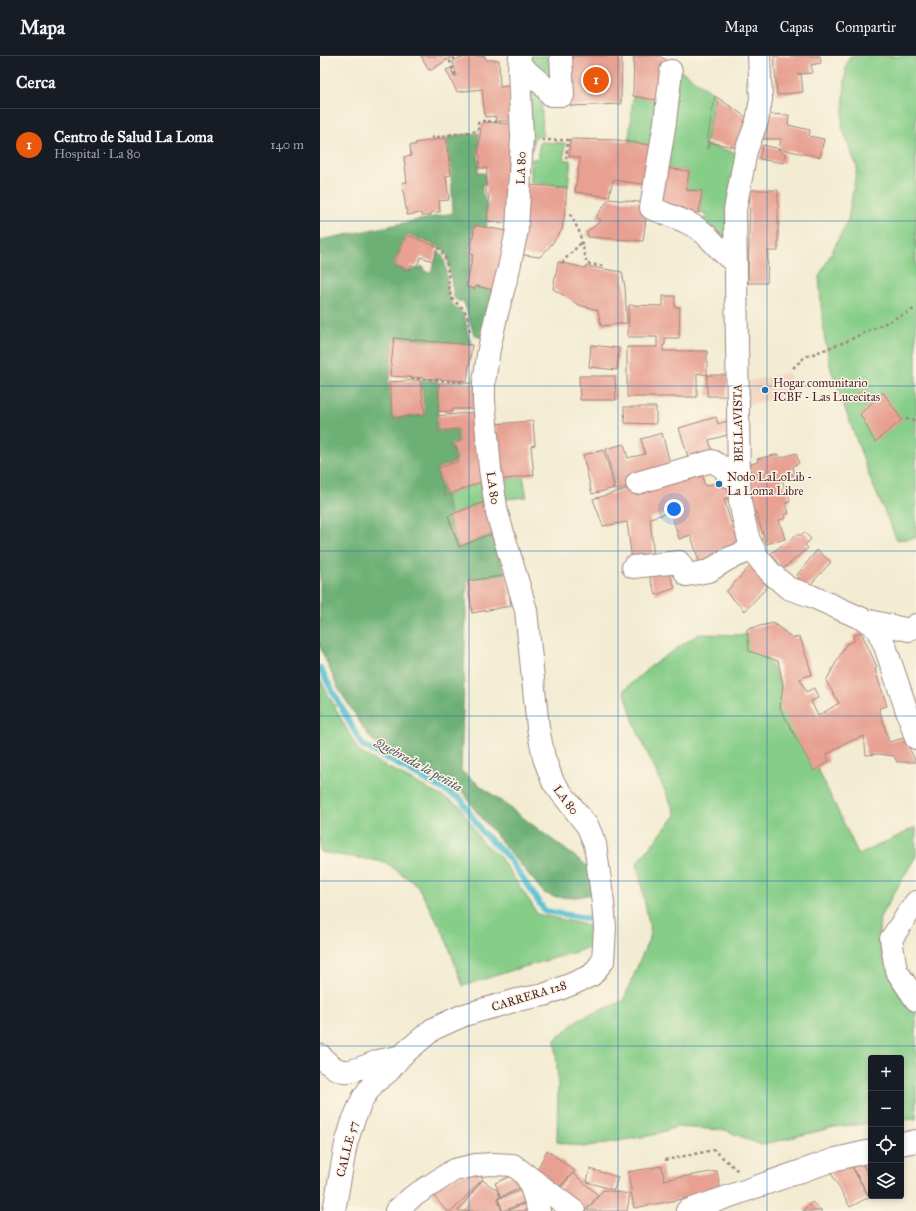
<!DOCTYPE html>
<html lang="es">
<head>
<meta charset="utf-8">
<style>
	body { margin:0; font-family:"IM FELL Great Primer",serif; background:#20242c; color:#f1f3f6 }
	.controls { position:absolute; right:12px; bottom:12px; display:grid; overflow:hidden; border-radius:4px; box-shadow:0 2px 6px #0003 }
	.controls button { width:36px; height:36px; display:grid; place-items:center; padding:0; border:0; border-bottom:1px solid #363941; background:#171b24; color:#f1f3f6; font:20px sans-serif }
	.you { position:absolute; left:354px; top:453px; width:14px; height:14px; margin:-10px; border:3px solid #fff; border-radius:50%; background:#1a73e8; box-shadow:0 0 0 6px #1a73e833 }
	.badge { display:grid; place-items:center; width:26px; height:26px; border-radius:50%; background:#ea580c; color:#fff; font-size:13px; font-weight:700 }
	.pin { position:absolute; translate:-50% -50%; border:2px solid #fff; box-shadow:0 1px 4px #0006 }
	.list { margin:0; padding:0; list-style:none }
	h2 { display:flex; justify-content:space-between; align-items:center; height:52px; margin:0; padding:0 16px; font-size:17px }
	h2 small { font-size:13px; font-weight:400; color:#9ea1a6 }
	.list li { display:grid; grid-template-columns:26px 1fr auto; gap:12px; align-items:center; box-sizing:border-box; height:72px; padding:0 16px; border-top:1px solid #363941 }
	.list b { display:block; font-size:15px; white-space:nowrap }
	.list p { margin:0; font-size:13px; white-space:nowrap; color:#9ea1a6 }
	.list em { font-size:13px; font-style:normal; color:#9ea1a6 }
	.icon { flex:none; width:22px; height:22px; fill:none; stroke:currentColor; stroke-width:2; stroke-linecap:round; stroke-linejoin:round }
	.map { position:relative; flex:none; width:596px; height:1155px; overflow:hidden }
	header { display:flex; align-items:center; gap:24px; box-sizing:border-box; height:56px; padding:0 20px; background:#171b24; border-bottom:1px solid #363941 }
	header strong { font-size:19px }
	nav { display:flex; gap:22px; margin-inline-start:auto; font-size:14px }
	main { display:flex }
	aside { flex:1; background:#171b24 }
	.map>svg:first-child { display:block }
	.built { fill:#f3d4be }
	.green { fill:#86cd88; stroke:#68765a }
	.forest { fill:#6cb074; stroke:#5b6850 }
	.lines { fill:none; stroke-linecap:round; stroke-linejoin:round }
	.stream { stroke:#55bfd1; stroke-width:6 }
	.building { fill:#e7a092 }
	.minor-casing { stroke:#9e867f; stroke-width:24 }
	.path { stroke:#9e867f; stroke-width:2.5; stroke-dasharray:3 3; stroke-linecap:butt }
	.minor { stroke:#fff; stroke-width:22 }
	.grid { fill:none; stroke:#1f6fb2; stroke-width:1; stroke-opacity:0.55 }
	.poi-dot { fill:#1f6fb2; stroke:#fcf5e5; stroke-width:1.5 }
	.labels { text-anchor:middle; stroke-width:3; stroke-linejoin:round; paint-order:stroke }
	.street-label { font-size:12px; fill:#4a1f2b; stroke:#fcf5e5 }
	.poi-label { font-size:12px; fill:#4a1f2b; stroke:#fcf5e5; text-anchor:start }
	.water-label { font-size:13px; font-style:italic; fill:#4e5765; stroke:#fcf5e5 }
</style>
</head>
<body>
<header>
<strong>Mapa</strong>
<nav><a>Mapa</a><a>Capas</a><a>Compartir</a></nav>
</header>
<main>
<aside>
<h2>Cerca<small></small></h2>
<ul class="list">
<li><span class="badge">1</span><div><b>Centro de Salud La Loma</b><p>Hospital · La 80</p></div><em>140 m</em></li>
</ul>
</aside>
<div class="map">
<svg width="596" height="1155" viewBox="0 0 596 1155">
	<rect width="100%" height="100%" fill="#fcf5e5"/>
	<filter id="ink" filterUnits="userSpaceOnUse"><feTurbulence type="fractalNoise" baseFrequency=".025" numOctaves="2"/><feDisplacementMap in="SourceGraphic" scale="8" xChannelSelector="R" yChannelSelector="G"/><feConvolveMatrix kernelMatrix="1 2 1 2 8 2 1 2 1" color-interpolation-filters="sRGB"/></filter>
	<filter id="wash" filterUnits="userSpaceOnUse"><feTurbulence type="fractalNoise" baseFrequency=".012" numOctaves="4" result="noise"/><feDisplacementMap in="SourceGraphic" scale="16" xChannelSelector="R" yChannelSelector="G"/><feGaussianBlur stdDeviation="0.9" result="paint"/><feColorMatrix in="noise" values="0 0 0 0 0 0 0 0 0 0 0 0 0 0 0 0 0 1.4 0 .05"/><feComposite in="paint" operator="in"/></filter>
	<g filter="url(#wash)">
		<rect width="100%" height="100%" fill="#f3ecd3"/>
		<path class="built" d="M469,317l4,23 -52,10 -4,-23z"/>
		<path class="green" d="M209,0h23l-3,27 -19,-17z
			M530,0h66v482l-19,2 -25,-57 -41,-113 -8,-40 -4,-53 29,-57 9,-53 -15,-40 4,-60z
			M355,12l13,7 27,20 -11,57 3,-7 34,9 -13,99 -29,-33 7,-2 1,-4 -7,-2 2,-21 -16,-2 3,-18 -25,-3z
			M207,22l14,17 2,41h-6l-3,3 -2,12z
			M313,40l31,6 -9,44 -26,-5z
			M220,86l25,1 -1,17h7l-3,26 -37,-3v-24h6z
			M203,420l4,21 -22,2 -2,-19z
			M161,426l3,20 -34,13 -5,-19z
			M378,578l54,1 21,33 29,68 57,119 57,-28v29l-36,61 -2,26 22,47 16,18v111l-15,1v-62h-30v65l-36,4 -74,18 -36,-15 -49,-3 -23,8 -70,12 -26,-5 1,-59 -3,-43 23,-21 45,-18 28,-67 -14,-71 39,-48 -41,-89 -11,-36 27,-24z
			M0,623l36,68 5,6 99,53 21,35 18,15 32,47 6,11 50,11 9,7 -5,14 -15,6 -63,18 -50,16 -19,-52 -27,-49 -32,-23 -65,-10z"/>
		<path class="forest" d="M159,77l-1,40h7v11l-3,1v9l1,2h2v6h2v25l-13,-2 -5,29 4,1 -8,32 10,2 1,-2 18,4 -13,47 -7,-3 -10,-33 -6,-1 -4,-3 -7,-45 -7,-6 -33,-13 -14,31 16,6 8,-2 4,-3 2,1 1,4 6,2 2,-3 6,-18h2c10,13 4,33 10,48 3,7 11,9 14,16 4,10 2,19 9,29l-79,-7 -4,39 -2,5 5,36 32,-3 -4,-35 17,1v50l20,-2 1,13 -8,3 6,16 -20,8 13,46 -2,1 10,31 35,-13 12,40 -38,6 -6,191 129,97 4,26c-18,3 -33,7 -50,-1l-73,-88 -6,-11 -57,-35 -32,-15 -8,-9 -30,-47 -18,-41v-407l133,-27 -2,-37 -4,-38 3,-2z"/>
		<g class="lines">
			<path class="stream" d="M0,612l42,77 99,54 21,33 25,24 38,55 47,8"/>
		</g>
		<g id="blocks">
			<path class="building" d="M101,0h32l-22,14h-2z
				M143,0h22l1,4h13l1,27 9,-1 2,35h-15l-1,-5 -10,1 -3,-28 -25,3 -11,-22 5,-2 3,8h3l-4,-14 4,-3 6,-1z
				M249,0h53l-1,48 -50,2z
				M314,0h25l9,5 -6,40 -29,-5z
				M454,0h46l1,7 -10,2 2,8 -16,1h4l2,18 -26,3z
				M395,40l34,23 -9,29 -33,-6z
				M445,58l24,1 -1,10 22,5 -1,6 15,3 -4,18 -41,-8 2,-10h-20z
				M165,66l26,2v100l-24,-3 2,-26h-3l1,-27h-8l1,-13h-2l3,-30z
				M126,82l5,37 -5,1 3,24 -10,1 1,11h-9v3l-9,1 -1,-3 -14,2 -5,-32 5,-1 -3,-25 7,-1 -1,-11h6l-1,-2z
				M250,83l48,1 37,6 -6,39 -36,-5 -4,17 -34,-5 5,-34 -11,-2z
				M443,89l13,3 9,6 -1,9 -25,-4z
				M344,112l25,3 -3,19 16,1 -3,22 -40,-7z
				M207,129l40,2 -2,24 -3,19 -11,15 -11,12 -16,-2 -2,-7z
				M430,134h28v61h-10l-1,32h-19z
				M289,143l39,4 -5,38 -55,-4 -1,-6 8,-5 6,-7h-4v-4z
				M155,169l31,6 -12,59 -18,-4 -1,3 -9,-2 7,-32 -3,-1z
				M87,179l31,12 -5,14 -12,-4 -5,10 -5,-2 -2,6 -16,-6z
				M238,206l27,6 1,-2 36,6 3,15 2,36 -26,3 -3,-16 -19,-5 -26,-16z
				M343,240h12v11h5l-1,31h-14v7h-2v6h44v24l-10,-2v24h-70v-50h30v-10h-29l1,-32 34,1z
				M74,282l78,7 -5,36 -77,-5z
				M271,289l28,3 -2,22 -28,-3z
				M387,319h21l-1,21h-20z
				M259,320h36l1,24h-36z
				M100,324l5,34 -32,4 -4,-36z
				M119,327h37v26h-23l-1,3 -14,-1z
				M544,334l6,9 -6,3 -7,-7z
				M563,336l19,28 -27,22 -15,-28z
				M304,351h32v17l-31,-1z
				M157,356l4,70 -36,14 -8,-27 21,-8 -7,-17 8,-2 -1,-13 -20,2 -1,-15z
				M396,361l2,7 12,-4 4,13 -25,7 5,18 -23,8 -12,-38z
				M213,365l2,24 -4,1 3,29 -34,5 -5,-56z
				M342,377l10,38 -37,14 -19,5 -10,-41 18,-5 4,14 17,-4 -4,-15z
				M284,394l10,38 -22,6 -9,-39z
				M476,397l3,10 -6,3 2,9 -13,3 3,12h3l2,12 -4,1 3,10 -4,2 1,3 -7,2 6,19 -19,5 -10,-32 -5,1 -6,-47 13,-4 -1,-3 22,-5 1,4z
				M381,415l4,15 25,-7 4,17 -10,3 7,24 4,-1 6,22 -23,12 -19,6 -8,-27 -12,4 -8,-27 -21,6 4,39 -22,4 -5,-39 -24,4 -10,-27 88,-26z
				M164,446l9,31 -34,14 -11,-31z
				M484,476l7,7 -6,6 3,3 -25,21 -12,-16 27,-19 2,2z
				M497,494l14,12 -22,24 -14,-1 4,-7 -2,-3z
				M431,509l19,19 -25,27 -19,-19z
				M348,512l7,20 -19,7 -7,-20z
				M187,519l4,31 -39,7 -4,-32z
				M453,567l20,15 7,-1 12,37 -12,5 6,13 8,-4 4,10 -7,3 7,15 21,-13 -13,-22 20,-37 8,-3 -1,-5 8,-4 16,35 -2,3 12,36 -8,2 10,34 15,-4 12,24h-19l-3,-6 -15,-2 -13,1 -2,-19 -18,7 -20,12 3,6 -15,10 -34,-63 3,-24 -5,-23 -29,-10 -2,-22z
				M227,1094l28,21 -18,18 -20,-19z
				M540,1103l11,21v14l-2,2 -18,-32z
				M551,1104v19l-8,-14z
				M529,1106l20,35 -19,10 -19,-34z
				M342,1110l2,14 53,-9 4,21 -87,16 -6,-36z
				M157,1112l6,11 -31,32h-6l-17,-21z
				M270,1113l28,8 -4,13 -27,-8z
				M198,1117l6,13 -23,11 -6,-14z
				M253,1117l25,22 -13,16 -26,-21z
				M162,1124l15,10 3,7 -3,1 5,13h-44z
				M204,1133l4,12 -25,10 -5,-12z
				M283,1134l27,4 -3,17h-40z
				M212,1145l3,10h-29z
				M492,1146l10,9h-19z"/>
		</g>
	</g>
	<g filter="url(#ink)">
		<use href="#blocks" fill-opacity="0" stroke="#9e867f" stroke-width="1"/>
		<g class="lines">
			<g class="minor-casing">
				<path id="minor" d="M439,0l2,43 -4,22 -11,30 -11,59 4,267 1,24 4,20 5,19 10,19 12,14 17,15 23,8 54,24 12,9 8,17 31,92
					M200,9l23,20 8,10h12l-2,-39
					M351,15l-6,51 -14,86c19,8 39,13 54,26 11,10 18,21 30,28
					M317,427l75,-22 10,6 8,10h9
					M313,511l46,-5 8,13 22,-4 19,-12 25,-10
					M545,564l44,10 7,-5
					M596,846l-25,37 5,31 20,30
					M0,999c22,26 33,15 59,6 8,-2 15,-3 22,-5
					M581,1088l15,-3
					M203,1117l6,8 10,30
					M14,1155l12,-67 7,-23 10,-23 10,-14 15,-12 13,-16 32,-27 31,-14 53,-15 27,-5 28,-11 20,-9 11,-14 2,-34 -2,-24 -8,-59 -7,-17 -35,-45 -9,-24 -6,-30 -12,-118 -29,-97 -7,-44 -6,-68v-19l5,-33 7,-32 13,-49 8,-38 5,-93 -3,-66 1,-15
					M76,1155l16,-14 42,-27 22,-5 17,-1 20,1 61,46
					M367,1155l149,-52 35,-8"/>
			</g>
			<path class="path" d="M135,19l-5,-14 8,-5
				M111,82l47,-7v-8l4,-2 19,1
				M222,84h26l-2,18 4,1
				M250,158l9,17 8,33 16,2
				M118,191c14,15 8,32 13,50 3,6 9,7 13,13 4,6 4,14 6,21
				M242,207l6,-7 14,-14
				M473,312l12,-11 40,-15 55,-26 16,-8
				M91,322l53,4
				M586,363l10,1
				M345,1104l49,-10 24,21"/>
			<use href="#minor" class="minor"/>
		</g>
	</g>
	<path class="grid" d="M149,0v1155M298,0v1155M447,0v1155M0,165h596M0,330h596M0,495h596M0,660h596M0,825h596M0,990h596"/>
	<g class="poi-dot">
		<circle cx="445" cy="334" r="4"/>
		<circle cx="399" cy="428" r="4"/>
	</g>
	<g class="labels">
		<g class="street-label">
			<text transform="translate(201 112) rotate(-88)" y="4">LA 80</text>
			<text transform="translate(418 367) rotate(-91)" y="4">BELLAVISTA</text>
			<text transform="translate(173 432) rotate(81)" y="4">LA 80</text>
			<text transform="translate(246 744) rotate(53)" y="4">LA 80</text>
			<text transform="translate(209 940) rotate(-17)" y="4">CARRERA 128</text>
			<text transform="translate(27 1093) rotate(-76)" y="4">CALLE 57</text>
		</g>
		<g class="poi-label">
			<text x="453" y="331">Hogar comunitario<tspan x="453" dy="14">ICBF - Las Lucecitas</tspan></text>
			<text x="407" y="425">Nodo LaLoLib -<tspan x="407" dy="14">La Loma Libre</tspan></text>
		</g>
		<g class="water-label">
			<text transform="translate(99 708) rotate(29)" y="5">Quebrada la peñita</text>
		</g>
	</g>
</svg>
<div class="controls">
<button>+</button>
<button>−</button>
<button><svg class="icon" aria-label="locate" viewBox="0 0 24 24"><circle cx="12" cy="12" r="6"/><path d="M12 2v4M12 18v4M2 12h4M18 12h4"/></svg></button>
<button><svg class="icon" aria-label="layers" viewBox="0 0 24 24"><path d="M12 4l9 5-9 5-9-5zM3 14l9 5 9-5"/></svg></button>
</div>
<div class="you"></div>
<div class="pin badge" style="left:276px;top:24px">1</div>
</div>
</main>
</body>
</html>
